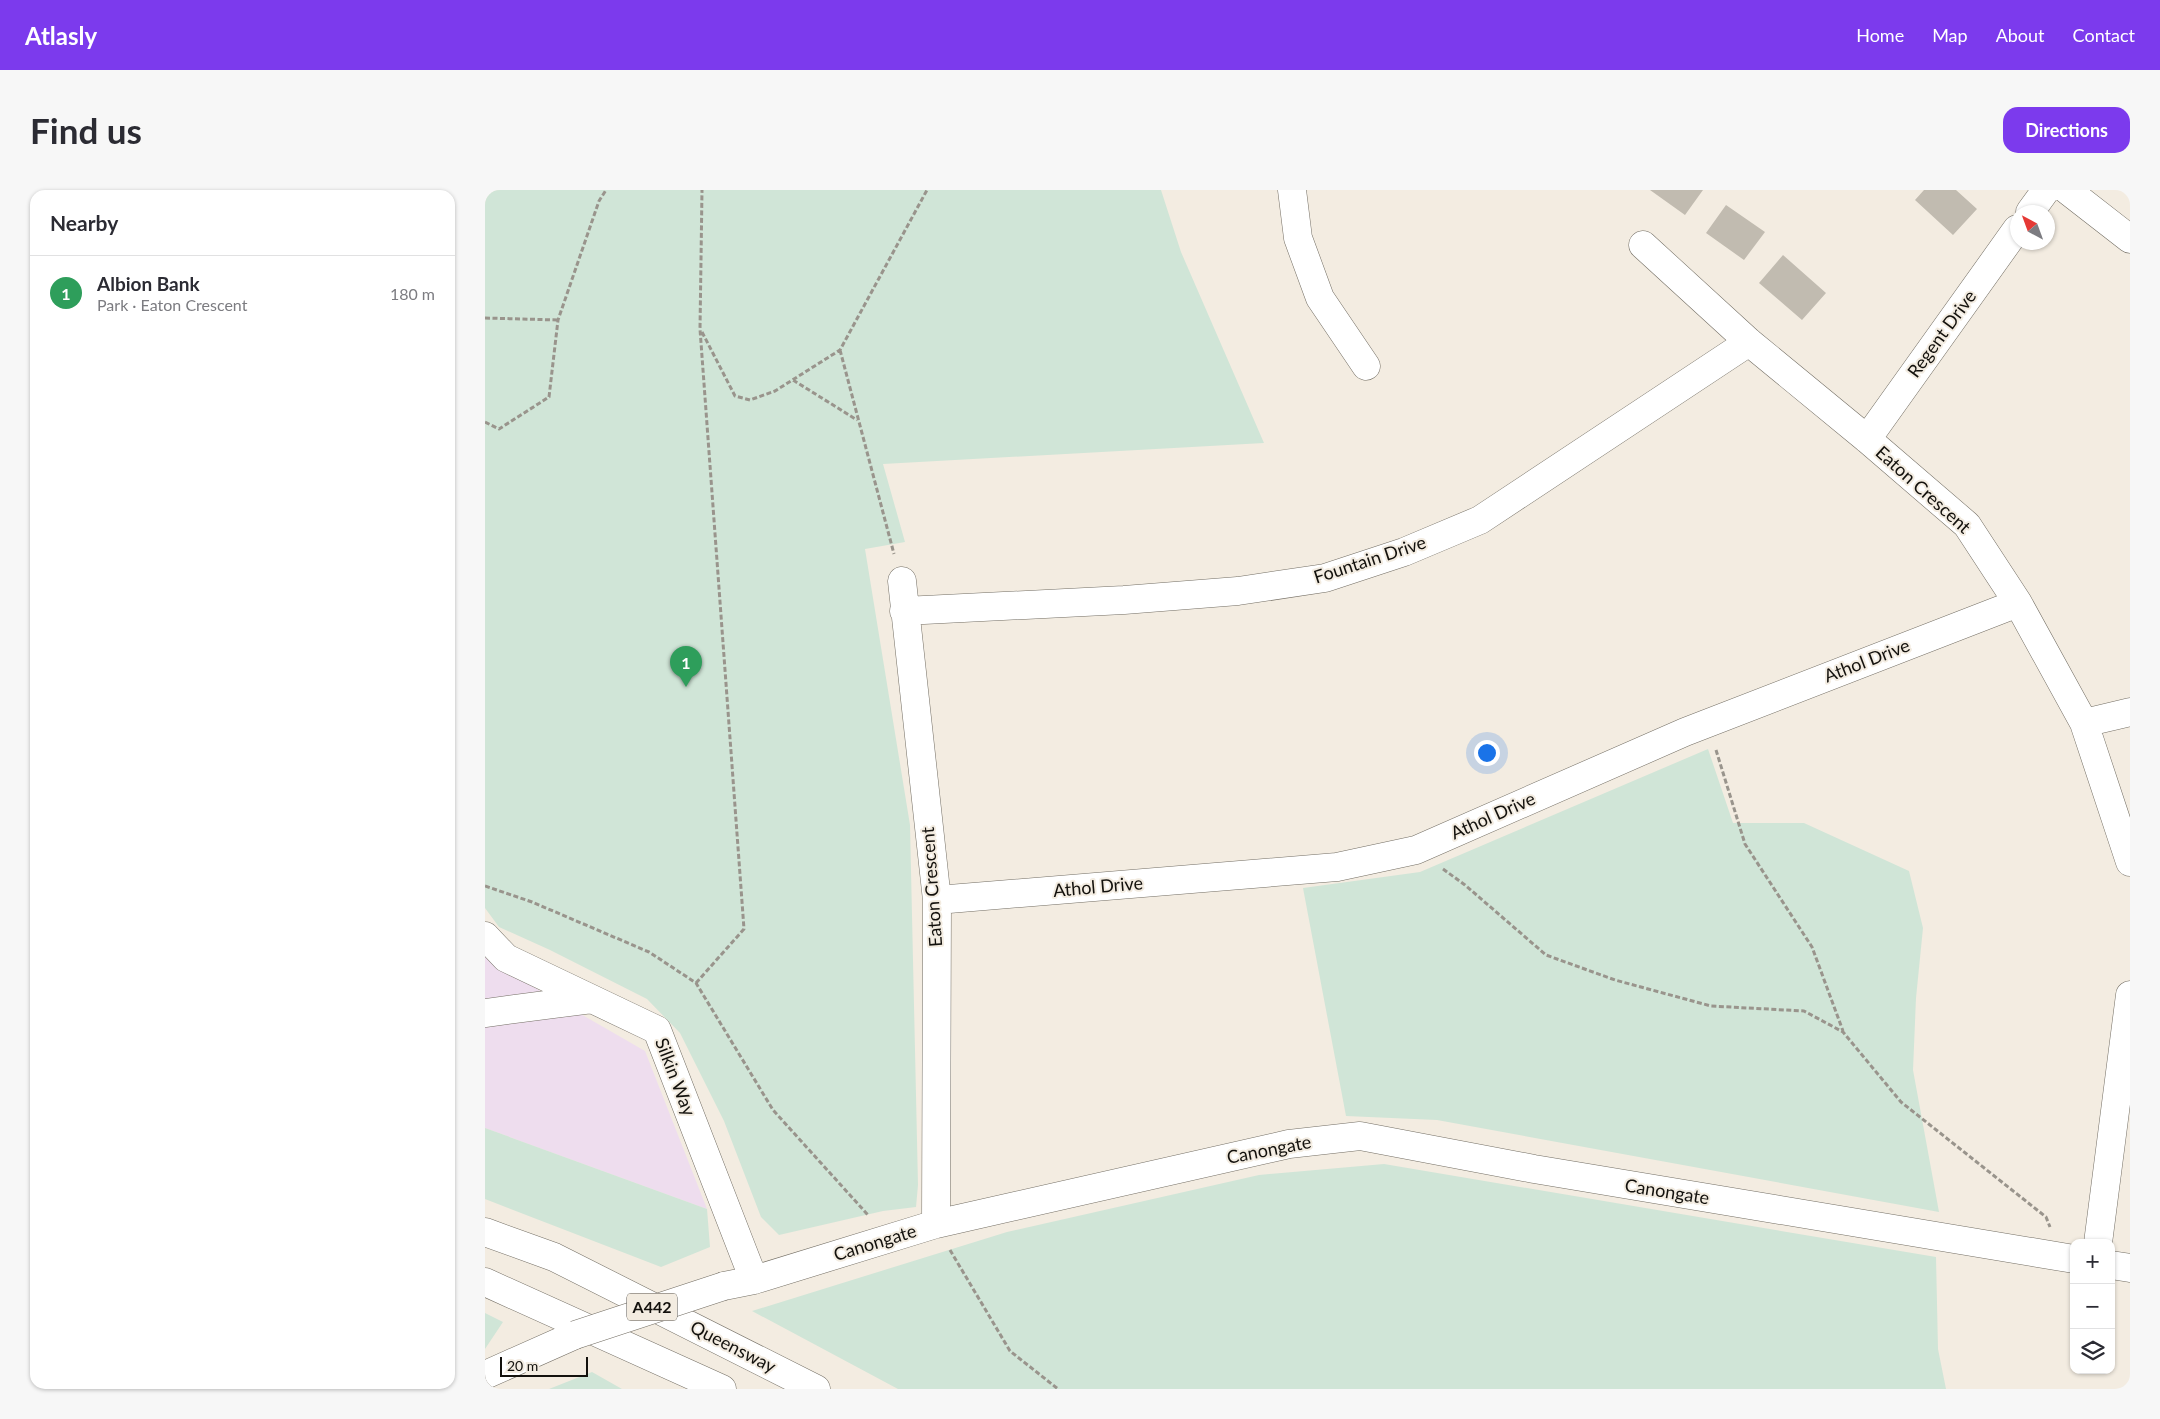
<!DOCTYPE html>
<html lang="en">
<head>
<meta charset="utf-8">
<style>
	body { margin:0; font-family:Lato,sans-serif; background:#f7f7f7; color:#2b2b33 }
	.controls { position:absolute; right:15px; bottom:15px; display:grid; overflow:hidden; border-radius:10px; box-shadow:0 1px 4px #0004 }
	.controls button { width:45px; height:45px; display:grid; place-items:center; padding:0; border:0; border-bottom:1px solid #e1e1e2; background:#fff; color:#2b2b33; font:25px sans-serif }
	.compass { position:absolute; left:1525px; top:15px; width:45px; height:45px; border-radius:50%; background:#fff; box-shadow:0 1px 4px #0004; rotate:319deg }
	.scale { position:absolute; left:15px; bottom:12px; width:88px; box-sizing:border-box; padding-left:5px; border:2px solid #13110d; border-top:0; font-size:14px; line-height:18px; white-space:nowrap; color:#13110d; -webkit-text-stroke:4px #f3ece1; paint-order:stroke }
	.you { position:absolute; left:1001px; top:562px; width:18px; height:18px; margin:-12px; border:4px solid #fff; border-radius:50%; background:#1a73e8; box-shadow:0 0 0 8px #1a73e833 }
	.badge { display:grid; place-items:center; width:32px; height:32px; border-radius:50%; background:#7c3aed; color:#fff; font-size:16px; font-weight:700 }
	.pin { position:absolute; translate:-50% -41px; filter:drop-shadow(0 1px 2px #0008) }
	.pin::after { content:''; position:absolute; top:26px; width:18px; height:15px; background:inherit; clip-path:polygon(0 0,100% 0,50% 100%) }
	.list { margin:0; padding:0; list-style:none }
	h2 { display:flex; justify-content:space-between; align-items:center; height:65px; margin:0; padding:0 20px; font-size:21px }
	h2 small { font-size:16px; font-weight:400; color:#7c7c81 }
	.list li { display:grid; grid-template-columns:32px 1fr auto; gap:15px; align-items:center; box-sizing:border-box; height:75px; padding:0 20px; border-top:1px solid #e1e1e2 }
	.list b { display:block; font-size:19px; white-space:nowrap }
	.list p { margin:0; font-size:16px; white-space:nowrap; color:#7c7c81 }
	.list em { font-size:16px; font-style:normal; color:#7c7c81 }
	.icon { flex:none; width:28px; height:28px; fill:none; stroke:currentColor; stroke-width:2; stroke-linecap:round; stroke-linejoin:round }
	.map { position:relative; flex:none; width:1645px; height:1199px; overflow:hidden; border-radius:15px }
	header { display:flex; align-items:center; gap:30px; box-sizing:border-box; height:70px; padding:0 25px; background:#7c3aed; color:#fff }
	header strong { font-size:24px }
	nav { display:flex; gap:28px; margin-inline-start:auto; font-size:18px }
	.intro { display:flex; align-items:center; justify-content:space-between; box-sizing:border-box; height:120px; padding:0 30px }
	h1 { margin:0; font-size:35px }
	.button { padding:12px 22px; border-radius:15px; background:#7c3aed; color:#fff; font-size:18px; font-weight:700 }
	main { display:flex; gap:30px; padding:0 30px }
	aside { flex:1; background:#fff; border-radius:15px; box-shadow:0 1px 4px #0004 }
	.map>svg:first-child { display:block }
	.industrial { fill:#ede }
	.green { fill:#d0e5d7 }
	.building { fill:#c1bbb0 }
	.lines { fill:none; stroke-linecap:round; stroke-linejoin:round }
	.minor-casing { stroke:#736e64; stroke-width:29 }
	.highway-casing { stroke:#736e64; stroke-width:29 }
	.path { stroke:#99948c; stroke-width:3; stroke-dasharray:5 2.5; stroke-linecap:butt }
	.minor { stroke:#fff; stroke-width:28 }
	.highway { stroke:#fff; stroke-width:28 }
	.minor-bridge-casing { stroke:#736e64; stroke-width:29; stroke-linecap:butt }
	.minor-bridge { stroke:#fff; stroke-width:28 }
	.labels { text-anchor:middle; stroke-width:4; stroke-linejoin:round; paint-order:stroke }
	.shield { fill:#f3ece1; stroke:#56534d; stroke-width:1 }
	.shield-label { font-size:16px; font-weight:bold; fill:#13110d }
	.street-label { font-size:18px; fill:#13110d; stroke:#f3ece1 }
</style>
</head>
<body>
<header>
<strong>Atlasly</strong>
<nav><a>Home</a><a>Map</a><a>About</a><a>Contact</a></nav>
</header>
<div class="intro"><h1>Find us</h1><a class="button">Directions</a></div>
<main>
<aside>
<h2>Nearby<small></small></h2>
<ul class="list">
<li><span class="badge" style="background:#2e9e5b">1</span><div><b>Albion Bank</b><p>Park · Eaton Crescent</p></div><em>180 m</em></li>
</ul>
</aside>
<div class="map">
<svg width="1645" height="1199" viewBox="0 0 1645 1199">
	<rect width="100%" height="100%" fill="#f3ece1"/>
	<path class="industrial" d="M0,767l7,6 153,88 62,158 -222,-81z"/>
	<path class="green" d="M0,0h676l20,62 83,191 -381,21 22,78 -40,7 45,276 8,360 -2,22 -33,4 -104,24 -18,-18 -37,-96 -44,-88 -33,-34 -97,-49 -51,-23 -14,-19z
		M1223,559l25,74h71l105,48 14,57 -7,70 -3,72 26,142 -502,-92 -91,-4 -43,-228 117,-16z
		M0,938l222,81 3,38 -49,20 -176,-68z
		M899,974l552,93 2,92 8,40h-1048l-146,-78 255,-79 252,-57z
		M0,1123l18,9 -18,27z
		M107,1182l30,17h-73z"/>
	<path class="building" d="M1165,0h53l-18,25z
		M1439,0h32l21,19 -24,26 -38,-35z
		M1241,15l39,27 -21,28 -38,-27z
		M1298,65l43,38 -24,27 -43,-37z"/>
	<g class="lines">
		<g class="minor-casing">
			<path id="minor" d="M807,0l6,48 22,60 46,68
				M1582,0l63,49
				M1545,22l16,-22
				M1158,55l106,97 118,97 100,86 51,78 66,120 46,139
				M1382,249l150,-210
				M417,391l35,319 -1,324
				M419,421l220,-11 114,-9 87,-13 79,-26 76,-32 269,-178
				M1599,533l46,-11
				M452,710l400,-33 79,-17 269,-118 333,-129
				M0,746l21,22 151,72 97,250
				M0,823l107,-14
				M1613,1053l32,-248
				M1626,1075l19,3
				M239,1096l30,-6 182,-56 353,-80 71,-8 174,33 540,90
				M0,1185l90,-40"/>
		</g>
		<g class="highway-casing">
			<path id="highway" d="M0,1042l69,25 262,132
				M0,1092l237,107"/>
		</g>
		<path class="path" d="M0,128l73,2
			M217,142l33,64 15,4 25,-9 65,-41 87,-160
			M355,160l54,204
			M308,190l64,40
			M0,232l14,7 50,-32 9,-77 41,-119 7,-11
			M1231,560l29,94 67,103 31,84
			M958,679l22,16 81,70 69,25 96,26 93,5 39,21 58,70 145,115 4,10
			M0,696l47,16 117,50 47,31 77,127 95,105
			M211,793l48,-54 -44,-600 2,-139
			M465,1060l60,101 48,38"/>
		<use href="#minor" class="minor"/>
		<use href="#highway" class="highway"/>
		<g class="minor-bridge-casing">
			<path id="minor-bridge" d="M90,1145l149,-49"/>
		</g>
		<use href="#minor-bridge" class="minor-bridge"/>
	</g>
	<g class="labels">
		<rect class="shield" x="142" y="1103.5" width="50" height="27" rx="4"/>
		<g class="shield-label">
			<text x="167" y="1123">A442</text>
		</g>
		<g class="street-label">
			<text transform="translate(1457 144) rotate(-54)" y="6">Regent Drive</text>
			<text transform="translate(1438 300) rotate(42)" y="6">Eaton Crescent</text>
			<text transform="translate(885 370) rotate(-18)" y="6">Fountain Drive</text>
			<text transform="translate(1382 471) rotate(-21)" y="6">Athol Drive</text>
			<text transform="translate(1008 626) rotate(-24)" y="6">Athol Drive</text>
			<text transform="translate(447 697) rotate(-94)" y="6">Eaton Crescent</text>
			<text transform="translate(613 697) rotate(-5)" y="6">Athol Drive</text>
			<text transform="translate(190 887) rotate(69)" y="6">Silkin Way</text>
			<text transform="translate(784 960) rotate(-11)" y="6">Canongate</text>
			<text transform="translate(1182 1002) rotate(9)" y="6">Canongate</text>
			<text transform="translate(390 1053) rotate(-17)" y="6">Canongate</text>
			<text transform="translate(248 1157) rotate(27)" y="6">Queensway</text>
		</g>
	</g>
</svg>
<div class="controls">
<button>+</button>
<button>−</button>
<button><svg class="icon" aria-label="layers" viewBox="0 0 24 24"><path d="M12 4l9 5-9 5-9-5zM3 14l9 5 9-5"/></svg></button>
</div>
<svg class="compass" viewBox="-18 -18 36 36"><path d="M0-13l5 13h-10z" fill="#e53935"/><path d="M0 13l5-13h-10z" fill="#7c7c81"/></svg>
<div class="scale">20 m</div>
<div class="you"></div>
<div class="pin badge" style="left:201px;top:497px;background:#2e9e5b">1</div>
</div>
</main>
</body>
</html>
